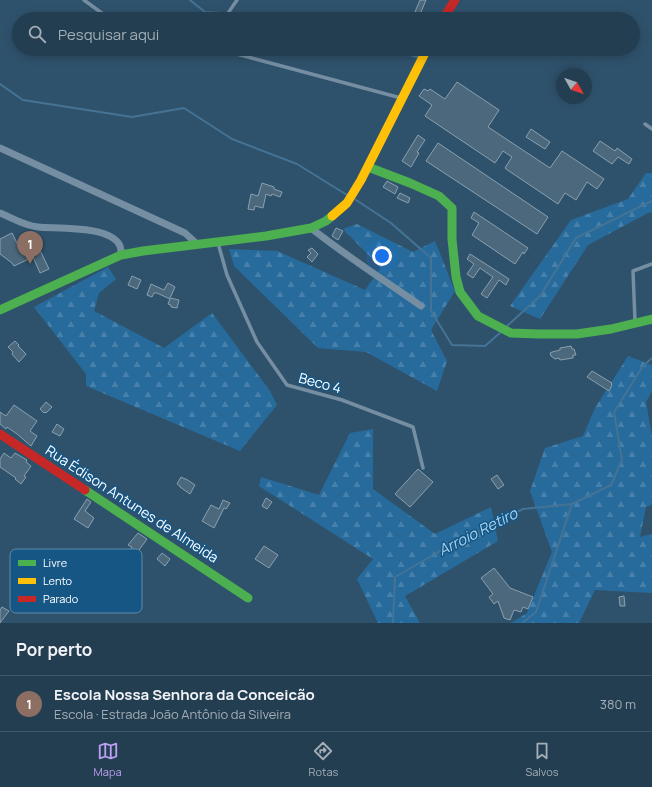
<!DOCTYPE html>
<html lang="pt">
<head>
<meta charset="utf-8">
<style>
	body { margin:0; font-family:Manrope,sans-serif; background:#2b4558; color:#f1f3f6 }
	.compass { position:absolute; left:556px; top:68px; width:36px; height:36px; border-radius:50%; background:#233e51; box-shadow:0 2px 10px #0003; rotate:130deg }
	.you { position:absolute; left:382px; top:256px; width:14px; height:14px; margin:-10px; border:3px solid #fff; border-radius:50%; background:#1a73e8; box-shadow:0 0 0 6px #1a73e833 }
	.badge { display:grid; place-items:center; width:26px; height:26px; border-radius:50%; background:#bca0f2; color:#fff; font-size:13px; font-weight:700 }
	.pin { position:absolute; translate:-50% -33px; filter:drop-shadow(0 1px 2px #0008) }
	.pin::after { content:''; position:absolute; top:21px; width:14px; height:12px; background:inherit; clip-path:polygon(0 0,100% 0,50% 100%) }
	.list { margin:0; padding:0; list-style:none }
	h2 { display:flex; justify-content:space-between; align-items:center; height:52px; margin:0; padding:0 16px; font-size:17px }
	h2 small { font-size:13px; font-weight:400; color:#a3aeb7 }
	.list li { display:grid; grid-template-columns:26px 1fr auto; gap:12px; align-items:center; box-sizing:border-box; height:56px; padding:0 16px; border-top:1px solid #405768 }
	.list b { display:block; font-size:15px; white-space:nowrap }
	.list p { margin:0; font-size:13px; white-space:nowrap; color:#a3aeb7 }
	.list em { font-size:13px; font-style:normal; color:#a3aeb7 }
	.icon { flex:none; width:22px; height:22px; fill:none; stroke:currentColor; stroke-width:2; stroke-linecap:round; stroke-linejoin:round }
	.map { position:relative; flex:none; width:652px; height:623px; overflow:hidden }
	.search { position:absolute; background:#233e51; box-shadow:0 2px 10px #0003; left:12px; right:12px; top:12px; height:44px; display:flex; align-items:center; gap:10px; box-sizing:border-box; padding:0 14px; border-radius:22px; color:#a3aeb7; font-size:15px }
	.sheet { height:108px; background:#233e51 }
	nav { display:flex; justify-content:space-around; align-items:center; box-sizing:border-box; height:56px; border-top:1px solid #405768; background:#233e51; font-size:11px; color:#a3aeb7 }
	nav a { display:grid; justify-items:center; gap:2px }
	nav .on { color:#bca0f2 }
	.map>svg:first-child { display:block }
	.forest { fill:url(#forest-firs) }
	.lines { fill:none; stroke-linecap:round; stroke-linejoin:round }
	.stream { stroke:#457395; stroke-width:2 }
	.building { fill:#4c687c; stroke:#89a0b0 }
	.lane { stroke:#768ea2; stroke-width:3.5 }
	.street { stroke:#768ea2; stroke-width:7 }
	.fast { stroke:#4caf50; stroke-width:9 }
	.slow { stroke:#ffc107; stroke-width:9 }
	.jam { stroke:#c62828; stroke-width:9 }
	.labels { text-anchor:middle; stroke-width:3; stroke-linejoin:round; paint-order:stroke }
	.street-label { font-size:14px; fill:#fff; stroke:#165685 }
	.water-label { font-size:15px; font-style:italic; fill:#a6d5f5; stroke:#165685 }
	.key { fill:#165685; stroke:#5c89aa; stroke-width:1 }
	.key-label { font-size:11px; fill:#fff }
</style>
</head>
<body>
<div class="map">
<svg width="652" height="623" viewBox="0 0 652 623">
	<defs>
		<pattern id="forest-firs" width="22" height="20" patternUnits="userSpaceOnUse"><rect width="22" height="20" fill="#266b9c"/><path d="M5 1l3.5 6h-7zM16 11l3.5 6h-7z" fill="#4781ab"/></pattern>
	</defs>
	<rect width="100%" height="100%" fill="#2f526c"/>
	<path class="forest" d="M646,173h6v39l-4,1 -60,32 -48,74 -30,-13 61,-86 57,-21z
		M357,224l56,28 22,-11 20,50 -24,39 16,31 -10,30 -71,-39 -48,-4 -84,-82 -5,-17 48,2 88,39 16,-22 -38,-39z
		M108,267l8,12 -17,14 -5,18 70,37 48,-35 58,78 7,14 -37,46 -154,-65v-12l-52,-67z
		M628,356l24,9v26l-6,11 6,34v69l-6,2 -6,30 12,-3v59l-57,-3 -16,33h-68l16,-10 25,-61 -22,-61 15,-43 38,-12 12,-28z
		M373,429v60l62,45 56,-27 7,34 -93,55 15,27h-42l-21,-44 16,-20 -114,-73 2,-9 58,18 31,-62z"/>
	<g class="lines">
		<path class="stream" d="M190,0l15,12 18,1
			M234,14l29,2 12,3
			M388,49l29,8 2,-2
			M0,84l23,16 109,17 52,-9 48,31 65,25 50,31
			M356,200l35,23 40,35v53l21,34 33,1 16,-14
			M507,326l33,-30 36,-58 76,-37
			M393,623l2,-46 52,-30 76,-38 49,-5 39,-19 11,-25 -8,-48 29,-46 9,-8
			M522,623l14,-11 36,-108"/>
	</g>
	<path class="building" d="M420,0h6l-8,19h-6z
		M457,82l42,28 -11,17 62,41 12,-17 42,28 -7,10 -10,-7 -11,18 -11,-7 -7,11 -52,-35 -1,-1 7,-11 -9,-6 -8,12 -70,-47 7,-11 -13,-9 5,-7 4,2 2,-2 15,10z
		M531,129l19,13 -5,7 -19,-12z
		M418,135l7,5 -8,12 2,1 -8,14 -9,-6z
		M600,141l15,10 2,-3 15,11 -3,5 -11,-7 -6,7 -19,-13z
		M438,143l110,74 -11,17 -111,-73z
		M387,181l11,6 -3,7 -12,-7z
		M262,183l12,4v2l8,3 -2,5 -8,-3 -1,2 -5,-2 -3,14 -8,-2 -1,4 -6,-1 3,-15 7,2z
		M400,193l10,5 -2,5 -11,-5z
		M474,212l54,36 -4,6 -1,-2 -8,12 -43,-29 7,-12 -8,-5z
		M336,228l7,3 -5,9 -6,-4z
		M12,233l6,12 9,-4 3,6 4,-2 3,6 3,-1 9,19 -9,4 -7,-16 -19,9 -2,-3 -12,-9v-15z
		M312,248l6,6 -6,8 -5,-5 4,-4 -3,-3z
		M470,254l39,25 -3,6 -7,-5 -12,18 -6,-4 12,-17 -13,-9 -7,10 -6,-4 7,-10 -7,-5z
		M132,276l9,4 -4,9 -9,-4z
		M168,283l7,4 -5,11 9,2 -2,8 -6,-1v-2l-3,-1 2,-5 -13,-6h-3l-2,4 -5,-2 4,-11 13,6z
		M15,341l4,4 -1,1 8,8 -7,8 -7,-8 1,-2 -5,-5z
		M571,346l1,3h2l2,6h-3v3l-13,2 -1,-2 -4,1 -4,-3 -1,-3 2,-1 8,-2v-2z
		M592,371l20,12 -1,1 1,1 -3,6 -22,-14z
		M46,402l6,5 -6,6 -1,-1 -1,1 -4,-4z
		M14,405l23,16 -7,10 7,5 -6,10 -14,-12 -10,-7 -1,2 -6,-5v-12l6,4z
		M57,424l7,5 -4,7 -8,-4z
		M4,453l7,5 4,-5 12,7 -1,2 5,4 -7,10 2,1 -5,7 -6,-5 1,-1 -16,-11v-8z
		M418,469l15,13 -23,25 -15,-13z
		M497,475l7,10 -6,4 -7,-10z
		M181,477l4,2h1l9,6 -5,9 -10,-7v-1l-3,-2z
		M266,498l6,4 -5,7 -5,-3z
		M87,499l4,3 -6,9 9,7 -6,10 -14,-9z
		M223,500l7,3 -4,6 -2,-1 -10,20 -12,-7 9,-16 8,4z
		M138,533l9,6 -13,18 -6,-3 4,-7 -4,-2z
		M264,546l14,9 -9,13 -14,-9z
		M162,553l8,6 -5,7 -8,-7z
		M494,568l16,20 23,9 -5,12 -5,-2 -2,5 -7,-2 -4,10 -6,-2 -6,-17 -4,3 -5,-7 4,-3 -12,-16z
		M624,596l1,10h-5l-1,-9z
		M2,607l7,4 -9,12v-13z"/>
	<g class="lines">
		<path class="lane" d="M84,0l26,19
			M224,19l13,-19
			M218,49l183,49
			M645,124l7,5
			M218,243l9,32 30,67 30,43 55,15 71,27 10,41
			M635,321l-2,-50 19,-7"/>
		<path class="street" d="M0,148l185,85 12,11
			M0,213c12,5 25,13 38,14 18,2 73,-2 82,19 1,2 1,6 1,9
			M311,228c35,28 73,52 110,78"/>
		<path class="fast" d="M368,167l42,16 29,13 13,12v31l4,38 4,15 18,24 33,17 28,1h38l34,-5 41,-10
			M0,310l121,-55 22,-4 123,-15 45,-8 15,-7 6,-5
			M85,490l163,108"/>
		<path class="slow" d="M332,216l15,-13 14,-23 66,-131"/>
		<path class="jam" d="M443,19l12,-19
			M0,434l85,56"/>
	</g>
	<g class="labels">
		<g class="street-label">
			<text transform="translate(320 383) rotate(15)" y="5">Beco 4</text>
			<text transform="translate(132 504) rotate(33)" y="5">Rua Édison Antunes de Almeida</text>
		</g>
		<g class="water-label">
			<text transform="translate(478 532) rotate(-27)" y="5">Arroio Retiro</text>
		</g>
	</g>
	<rect x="10" y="549" width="132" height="64" rx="6" class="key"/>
	<rect x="18" y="560" width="18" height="6" fill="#4caf50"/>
	<rect x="18" y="578" width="18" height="6" fill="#ffc107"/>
	<rect x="18" y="596" width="18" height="6" fill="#c62828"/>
	<g class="key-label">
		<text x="43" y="567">Livre</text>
		<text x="43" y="585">Lento</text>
		<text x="43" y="603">Parado</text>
	</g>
</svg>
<svg class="compass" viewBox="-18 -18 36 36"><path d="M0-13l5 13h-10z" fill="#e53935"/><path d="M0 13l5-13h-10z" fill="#a3aeb7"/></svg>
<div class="you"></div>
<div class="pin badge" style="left:30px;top:264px;background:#8d6e63">1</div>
<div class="search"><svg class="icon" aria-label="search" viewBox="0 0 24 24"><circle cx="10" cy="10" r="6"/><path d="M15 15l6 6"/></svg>Pesquisar aqui</div>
</div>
<section class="sheet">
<h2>Por perto<small></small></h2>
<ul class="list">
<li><span class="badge" style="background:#8d6e63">1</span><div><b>Escola Nossa Senhora da Conceicão</b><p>Escola · Estrada João Antônio da Silveira</p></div><em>380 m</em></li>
</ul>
</section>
<nav>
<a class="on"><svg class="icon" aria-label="map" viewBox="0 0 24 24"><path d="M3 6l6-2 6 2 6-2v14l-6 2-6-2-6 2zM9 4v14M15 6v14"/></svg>Mapa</a>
<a><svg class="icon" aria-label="directions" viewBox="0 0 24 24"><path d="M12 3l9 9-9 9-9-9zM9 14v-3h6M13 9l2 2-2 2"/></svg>Rotas</a>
<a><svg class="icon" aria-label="saved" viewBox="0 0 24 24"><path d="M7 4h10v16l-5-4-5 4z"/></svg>Salvos</a>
</nav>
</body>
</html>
